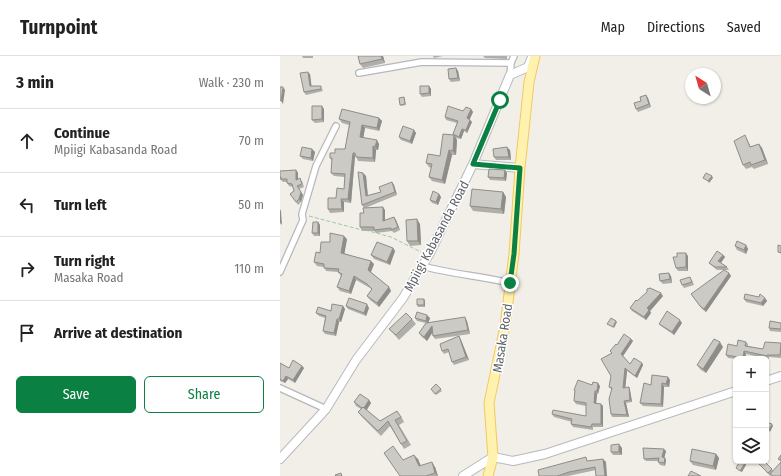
<!DOCTYPE html>
<html lang="en">
<head>
<meta charset="utf-8">
<style>
	body { margin:0; font-family:"Fira Sans Condensed",sans-serif; background:#f6f6f6; color:#222 }
	.controls { position:absolute; right:12px; bottom:12px; display:grid; overflow:hidden; border-radius:6px; box-shadow:0 1px 3px #0004 }
	.controls button { width:36px; height:36px; display:grid; place-items:center; padding:0; border:0; border-bottom:1px solid #e0e0e0; background:#fff; color:#222; font:20px sans-serif }
	.compass { position:absolute; left:405px; top:12px; width:36px; height:36px; border-radius:50%; background:#fff; box-shadow:0 1px 3px #0004; rotate:323deg }
	.stop { position:absolute; width:12px; height:12px; margin:-9px; border:3px solid #0b8043; border-radius:50%; background:#fff }
	.stop.end { background:#0b8043; border-color:#fff; box-shadow:0 1px 4px #0008 }
	.list { margin:0; padding:0; list-style:none }
	h2 { display:flex; justify-content:space-between; align-items:center; height:52px; margin:0; padding:0 16px; font-size:17px }
	h2 small { font-size:13px; font-weight:400; color:#767676 }
	.list li { display:grid; grid-template-columns:26px 1fr auto; gap:12px; align-items:center; box-sizing:border-box; height:64px; padding:0 16px; border-top:1px solid #e0e0e0 }
	.list b { display:block; font-size:15px; white-space:nowrap }
	.list p { margin:0; font-size:13px; white-space:nowrap; color:#767676 }
	.list em { font-size:13px; font-style:normal; color:#767676 }
	.actions { display:flex; gap:8px; padding:12px 16px }
	.actions a { flex:1; padding:9px 0; border:1px solid #0b8043; border-radius:6px; text-align:center; font-size:14px; color:#0b8043 }
	.actions .main { background:#0b8043; color:#fff }
	.icon { flex:none; width:22px; height:22px; fill:none; stroke:currentColor; stroke-width:2; stroke-linecap:round; stroke-linejoin:round }
	.map { position:relative; flex:none; width:501px; height:420px; overflow:hidden }
	header { display:flex; align-items:center; gap:24px; box-sizing:border-box; height:56px; padding:0 20px; background:#fff; border-bottom:1px solid #e0e0e0 }
	header strong { font-size:19px }
	nav { display:flex; gap:22px; margin-inline-start:auto; font-size:14px }
	main { display:flex }
	aside { flex:1; background:#fff }
	.map>svg:first-child { display:block }
	.lines { fill:none; stroke-linecap:round; stroke-linejoin:round }
	.street-casing { stroke:#b5b8bc; stroke-width:8 }
	.secondary-casing { stroke:#b6babf; stroke-width:10 }
	.primary-casing { stroke:#f2c960; stroke-width:11 }
	.path { stroke:#9cc7a9; stroke-width:1; stroke-dasharray:4 2; stroke-linecap:butt }
	.street { stroke:#fff; stroke-width:5.5 }
	.secondary { stroke:#fff; stroke-width:8 }
	.primary { stroke:#fff2af; stroke-width:9 }
	.wall { fill:#afaea9 }
	.shaded-wall { fill:#8f8d8a }
	.building { fill:#cccac5; stroke:#8f8d8a }
	.route { stroke:#0b8043; stroke-width:5 }
	.labels { text-anchor:middle; stroke-width:3; stroke-linejoin:round; paint-order:stroke }
	.street-label { font-size:13px; fill:#5f6368; stroke:#fff }
</style>
</head>
<body>
<header>
<strong>Turnpoint</strong>
<nav><a>Map</a><a>Directions</a><a>Saved</a></nav>
</header>
<main>
<aside>
<h2>3 min<small>Walk · 230 m</small></h2>
<ul class="list">
<li><svg class="icon" aria-label="ahead" viewBox="0 0 24 24"><path d="M12 20V5M6 11l6-6 6 6"/></svg><div><b>Continue</b><p>Mpiigi Kabasanda Road</p></div><em>70 m</em></li>
<li><svg class="icon" aria-label="left" viewBox="0 0 24 24"><path d="M17 20v-9H6M10 6l-5 5 5 5"/></svg><div><b>Turn left</b></div><em>50 m</em></li>
<li><svg class="icon" aria-label="right" viewBox="0 0 24 24"><path d="M7 20v-9h11M14 6l5 5-5 5"/></svg><div><b>Turn right</b><p>Masaka Road</p></div><em>110 m</em></li>
<li><svg class="icon" aria-label="arrive" viewBox="0 0 24 24"><path d="M6 21V4h12l-3 4 3 4H6"/></svg><div><b>Arrive at destination</b></div></li>
</ul>
<div class="actions"><a class="main">Save</a><a>Share</a></div>
</aside>
<div class="map">
<svg width="501" height="420" viewBox="0 0 501 420">
	<rect width="100%" height="100%" fill="#f1efe8"/>
	<g class="lines">
		<g class="street-casing">
			<path id="street" d="M79,17l63,-11 89,1
				M230,19l1,-12 3,-7
				M142,210c29,8 59,10 88,17
				M0,216l23,-52 -1,-6 14,-48 20,-40
				M0,332l46,21"/>
		</g>
		<g class="secondary-casing">
			<path id="secondary" d="M193,108l47,4
				M486,325l15,-5
				M0,403l46,-50 30,-49 47,-62 27,-45 43,-89 37,-89 18,-8 4,-10
				M183,420l30,-19 20,4 32,-7 191,-63"/>
		</g>
		<g class="primary-casing">
			<path id="primary" d="M208,420l5,-19 -4,-54 16,-77 9,-72 6,-86 9,-86 6,-26"/>
		</g>
		<path class="path" d="M29,160l53,14
			M85,174l26,7 30,15"/>
		<use href="#street" class="street"/>
		<use href="#secondary" class="secondary"/>
		<use href="#primary" class="primary"/>
	</g>
	<path class="wall" d="M22,0h11v2h-10z
		M78,0h25l2,7 -22,5 -3,-4z
		M153,0h10l-9,2z
		M203,0h24v3l-22,-1z
		M176,12l2,3 2,10 -9,1 -2,-3z
		M30,18l1,12h10l1,3 1,2 -17,4 -2,-3z
		M149,30l2,3v7l-9,1 -2,-3z
		M366,39l2,3 3,9 -13,5 -2,-3 5,-8z
		M124,41l1,2 1,6 -5,1 -1,-1z
		M44,53v13l-9,1 -3,-3z
		M191,53l2,3 -4,7 3,3 -5,11 -3,-2 -3,8 -5,-1 1,2 -1,15h-4l-7,29 -13,-3 -3,-4 2,-9 -2,-1 -3,-4 14,-7 13,-21v-1l4,-11 -11,-3 -1,-3 18,-6z
		M99,62l3,3 -3,10 -14,-3 -2,9 16,7 -1,6h-2l-1,12 -17,-1 -2,-5h-1l-4,47 -7,-1v10l-14,1 -2,-4 8,-11 8,-9 1,-12 -11,-1 -3,-3 1,-12 -2,-3 5,-5 10,-4 4,-24 -7,-2 -3,-4z
		M134,74l2,3 -4,11 -11,-4 -2,-3z
		M465,79l6,12 8,-3 3,4 6,16 -14,5 -2,-2 -6,2 -3,-4z
		M32,93l3,3 -2,9 -10,-2 -3,-3z
		M230,94l1,10h-15l-2,-3z
		M16,114l2,3v6l4,2 2,6 -5,2 4,6 -2,7 -3,3 -8,-11 4,-3 -1,-4 -4,-1 -2,-3v-1h-4l-2,-2h-1v-9z
		M225,114l2,3 -1,8 -16,-1 -2,-3z
		M83,117l3,3 2,20 13,-4 11,-10 2,3 3,10 -32,13 20,2v10l9,-3 2,3 4,10 -6,3 -2,-2 -16,2 -2,-2h-12l-2,-4 4,-14v-5l-2,-3z
		M223,136l3,5 -2,17 -31,-3 -3,-5z
		M159,138l2,3 -3,8 -6,-2 -2,-3z
		M38,166l2,3v11h-6l-2,-3z
		M140,168l1,21 -11,1 -3,-5z
		M67,183l-3,14 30,11 -3,8 18,15 2,4 -12,16 -9,-7 -3,-4 5,-6 -2,-2 -14,-8 -5,14 -11,-3 -3,-4 4,-11 -3,-4 -12,-1 -2,-4 -7,-1 -3,-4 6,-9 10,-11z
		M466,189l2,4 -2,5 -9,-4 -2,-4z
		M113,192l2,3 -5,14 -16,-6 -3,-4z
		M443,199l2,2 -4,6 6,4 2,3h-12l-6,-5 -2,-2z
		M408,200v15h-10l-2,-3 1,-11z
		M449,217l2,3 -25,36 -4,-3 -11,-15z
		M391,220l1,7 -9,1 -3,-3z
		M412,224l2,5 -10,3 -2,-3z
		M383,240l-13,15 1,2 -5,7 -14,-9 -2,-3 7,-7z
		M485,242l2,3 -4,5 -17,-4 -2,-3z
		M145,245v6h-7l-1,-2z
		M63,250l2,3 -4,13h-2l-3,14 -11,-2 -2,-3 2,-13 -6,-2 -3,-3 15,-2z
		M66,250l23,2 -3,8 -18,-7z
		M135,262h15l-2,5 39,-2 3,13 -35,5 -2,-3 -1,-3 -5,8 -5,-4 -3,-4 7,-10 -9,-2z
		M132,263l4,5 -17,16 -6,-7 -4,-4z
		M402,267l-8,12 -13,-9 -2,-2z
		M501,267v9l-11,-1 -1,-3z
		M179,280l2,4 8,20 -15,5 -2,-3 -3,-10 -5,2 -2,-3z
		M351,283l2,2 -10,15 7,8 12,-1 1,2 -6,13 -10,-7 -2,17 4,-1 1,3 2,12 -6,1 3,14h-17l-1,-3 1,-24 -3,-3 2,-11 1,-23 -2,-2 7,-6z
		M466,286l2,2v2l15,3 18,-6v15l-12,-1v2l-23,-5 -1,5h-9l-8,-1 -2,-3 11,-9z
		M443,291l-17,26 -5,-3 -4,-5z
		M0,307l9,5 13,-2 2,2 -9,15 -7,-4 -3,4 -5,-2z
		M388,321l2,3 -1,7h-5l-1,20 -20,-1 -3,-3 11,-18z
		M156,328l6,7 -6,4 -5,-6z
		M312,329l8,1 -2,8h-1l-1,9 5,1 2,2v21h-10v3l-20,-3 -2,-3 1,-2 -18,-5 -2,-3 34,2v-10l-10,-2 -2,-3 1,-10 -1,-1z
		M89,344l2,3 -4,7 13,11 21,-5 3,6 -5,3 12,20 -7,4 -14,-23 -9,10 -19,-19 -4,-5 3,-3 -5,-3 -2,-4z
		M342,392v7h-9l-2,-3z
		M386,395l-2,7 2,2 -1,6 -5,-1 -2,-3v-1h-12l-2,-2z
		M436,398l3,4 -3,12 -23,-5 -3,-4z
		M501,399v21h-9l-1,-1 -1,1 -10,-11 -3,-3 15,7 1,2 8,-9 -3,-3z
		M138,403l2,7 15,1 3,9h-38l3,-16z
		M323,403l3,3 -10,8 -28,6h-29l49,-15z"/>
	<path class="shaded-wall" d="M101,0h2l2,7 -3,-4z
		M176,12l2,3 2,10 -2,-3z
		M28,16l2,2 2,15 -2,-3z
		M149,30l2,3v7l-2,-3z
		M3,31l2,3 -2,14 -2,-3z
		M366,39l2,3 3,9 -2,-3z
		M42,50l2,3v13l-2,-3z
		M191,53l2,3 -4,9 -2,-3z
		M99,62l3,3 -3,10 -2,-3z
		M190,64l2,2 -5,11 -1,-3z
		M82,69l3,3 -2,12 -3,-3z
		M182,73l2,2 -3,8 -2,-2z
		M134,74l2,3 -4,11 -2,-3z
		M174,79l3,5 -1,15 -3,-4z
		M97,84l2,4 -1,6 -3,-3z
		M479,88l3,4 6,16 -3,-4z
		M93,90l3,4 -1,12 -2,-4z
		M227,91l3,3 1,10 -2,-3z
		M32,93l3,3 -2,9 -2,-3z
		M169,94l3,5 -7,29 -3,-4z
		M73,97l2,3 -4,47 -3,-4z
		M16,114l2,3v10l-2,-3z
		M225,114l2,3 -1,8 -2,-3z
		M83,117l3,3 2,23 -2,-3z
		M432,120l1,2 -4,5 -1,-2z
		M112,126l2,3 3,10 -2,-3z
		M21,136l2,3 -2,7 -2,-3z
		M223,136l3,5 -2,17 -3,-5z
		M159,138l2,3 -3,8 -2,-3z
		M61,143l3,3v10l-2,-3z
		M103,151l2,3v14l-2,-3z
		M0,153l1,2 1,14 -2,-2z
		M114,161l2,3 4,10 -2,-3z
		M137,163l3,5 1,21 -3,-4z
		M38,166l2,3v11l-2,-3z
		M64,180l3,3 -3,17 -3,-3z
		M466,189l2,4 -2,5 -2,-4z
		M113,192l2,3 -5,14 -3,-3z
		M406,197l2,3v15l-2,-4z
		M443,199l2,2 -5,7 -2,-3z
		M91,205l3,3 -4,10 -2,-4z
		M389,217l2,3 1,7 -2,-4z
		M449,217l2,3 -25,36 -2,-3z
		M74,220l2,4 -5,14 -2,-3z
		M109,231l2,4 -12,16 -2,-4z
		M381,237l2,3 -13,15 1,2 -5,7 -2,-3 3,-9z
		M485,242l2,3 -4,5 -2,-3z
		M144,243l1,2v6l-1,-2z
		M87,248l2,4 -3,8 -2,-3z
		M63,250l2,3 -4,13 -2,-3z
		M147,259l3,3 -2,6 -2,-3z
		M185,261l2,4 3,13 -2,-4z
		M57,263l2,3 -3,14 -2,-3z
		M400,264l2,3 -8,12 -2,-3z
		M336,265l1,1 -3,6 -1,-1z
		M152,270l2,4 -7,11 -3,-4z
		M179,280l2,4 8,20 -3,-3z
		M351,283l2,2 -10,15 -2,-2z
		M440,286l3,5 -17,26 -3,-4z
		M464,295l2,3 -1,5h-1l-1,-1z
		M362,307l1,2 -6,13 -2,-2z
		M22,310l2,2 -9,15 -2,-3z
		M345,312l2,3 -2,20 -2,-3z
		M6,320l2,3 -3,4 -2,-2z
		M388,321l2,3 -1,7 -3,-3z
		M318,327l2,3 -2,8 -1,-3z
		M382,327l2,4 -1,20 -2,-3z
		M349,331l1,3 2,12 -2,-2z
		M315,335l2,3 -1,12 -2,-3z
		M89,344l2,3 -6,9 -2,-3z
		M344,345l2,2 3,14 -2,-2z
		M321,348l2,2v21l-2,-3z
		M492,368l1,2 -3,6 -1,-2z
		M339,388l3,4v7l-3,-3z
		M384,393l2,2 -2,8 -2,-2z
		M436,398l3,4 -3,12 -3,-4z
		M134,399l4,4 5,12 -4,-5z
		M385,402l1,2 -1,6 -1,-3z
		M323,403l3,3 1,14h-2z
		M152,406l3,5 3,9 -3,-3z
		M465,407l1,2 -4,7 -2,-1z"/>
	<path class="building" d="M78,0h23l1,3 -22,5z
		M176,12l2,10 -9,1 -1,-10z
		M28,16l2,14h11v3l-17,3 -4,-19z
		M140,30h9v7l-9,1z
		M0,31h3l-2,14 -1,-1z
		M366,39l3,9 -13,5 -2,-6 7,-2 -1,-4z
		M124,41l1,7 -5,1 -1,-7z
		M32,50h10v13l-10,1z
		M168,50l15,5 3,-4 5,2 -4,9 3,2 -4,10 -4,-1 -3,8 -6,-3 5,-13 -13,-4z
		M62,53l37,9 -2,10 -15,-3 -2,12 17,3 -2,7 -2,-1v12l-17,-1 -1,-4h-2l-5,46h-7l1,10h-14v-11h8l1,-10 7,1 1,-15 -14,-1 1,-15h-2v-5h5v-4h10l5,-27 -11,-3z
		M123,70l11,4 -4,11 -11,-4z
		M163,78l11,1 -1,16 -4,-1 -7,30 -13,-3 3,-13 -6,-1 2,-9 12,2z
		M465,79l5,12 9,-3 6,16 -14,5 -1,-3 -7,3 -9,-24z
		M22,91l10,2 -1,9 -11,-2z
		M227,91l2,10h-15l-1,-8z
		M209,113l16,1 -1,8 -16,-1z
		M16,114v10l4,-2 2,6 -5,2 4,6 -2,7 -3,3 -6,-8 4,-3 -2,-7 -5,-1v-4h-6v-2h-1v-6z
		M78,116l5,1 3,23 15,-4 -2,-5 13,-5 3,10 -33,13z
		M426,117l6,3 -4,5 -5,-3z
		M192,133l31,3 -2,17 -31,-3z
		M153,135l6,3 -3,8 -6,-2z
		M103,151v14l11,-4 4,10 -7,3v-2l-17,2v-3h-14v-14h4l-1,-5z
		M137,163l1,22h-11l-1,-21z
		M33,166h5v11h-6z
		M50,177l14,3 -3,17 30,8 -3,9 21,17 -12,16 -10,-7 5,-7 -5,-5 -13,-8 -5,15 -12,-4 5,-13 -4,-2 1,-3 -15,-1v-4l-10,-2 2,-10 4,1 1,-11h9z
		M457,185l9,4 -2,5 -9,-4z
		M97,186l16,6 -6,14 -16,-7z
		M498,189l3,1v7l-3,-1z
		M437,195l6,4 -5,6 9,6h-12l-6,-4z
		M397,197h9v14l-10,1 -3,-11h4z
		M444,214l5,3 -25,36 -4,-3 -9,-12z
		M389,217l1,6 -10,2 -1,-7z
		M410,221l2,5 -10,3 -2,-5z
		M370,232l11,5 -14,15 2,2 -5,7 -14,-9 6,-8 1,1 10,-9v-3z
		M465,238l14,3 1,-3 5,4 -4,5 -17,-4z
		M69,242l18,6 -3,9 -18,-7z
		M137,243h7v6h-7z
		M52,248l11,2 -4,13h-2l-3,14 -11,-2 3,-15 -10,-3 2,-6 13,4z
		M387,255l13,9 -8,12 -13,-8z
		M137,256l10,3 -1,6 -11,-3z
		M126,257l6,6 -16,16 -7,-6z
		M185,261l3,13 -35,6 -1,-10 -8,11 -5,-4 7,-10z
		M331,262l5,3 -3,6 -6,-3z
		M490,265l11,2v6l-12,-1z
		M344,278l7,5 -10,15 9,10 4,-6 8,5 -7,13 -10,-8 -2,20 6,-1 1,13 -6,1 3,14 -16,-1 -2,-15 3,-11 -3,-1 2,-11 -10,-17 11,-6 -2,-2 6,-7 1,1z
		M179,280l7,21 -14,5 -4,-13 -6,2 -2,-7z
		M434,283l6,3 -17,27 -6,-4z
		M458,284l8,2 -1,4 18,3 2,-7 16,1 -1,12h-13v1l-23,-5 -1,7 -17,-3 2,-11 9,2z
		M13,304l9,6 -9,14 -7,-4 -3,5 -3,-2v-16l9,5z
		M372,319l16,2 -2,7 -4,-1 -1,21 -21,-1 4,-20 7,2z
		M298,324l14,5 1,-3 5,1 -1,8h-2l-1,12 7,1v20h-9l-1,3 -20,-3 1,-5 -20,-5 1,-4 33,6v-13l-12,-2 1,-11h-1z
		M156,328l5,5 -6,5 -4,-5z
		M80,338l9,6 -5,8 -1,-1 -1,1 -8,-6z
		M83,351l17,14 17,-10 4,6 -6,3 12,21 -6,3 -13,-23 -10,10 -20,-19z
		M486,366l6,2 -3,6 -3,-1z
		M339,388v8h-8v-7z
		M113,390l10,14 11,-5 5,11 13,-4 3,11 -9,3h-26l-16,-23z
		M363,392l21,1 -2,8 3,1 -1,5 -6,-1 1,-4 -15,1z
		M412,393l24,5 -3,12 -23,-5z
		M501,399v5l-3,-1z
		M306,401l1,4 16,-2 2,17h-9l-1,-9 -26,5 -12,4h-18l-1,-6z
		M460,405h1l4,2 -5,8 -4,-3z
		M479,405h5l8,8 -4,4 -11,-11z
		M501,406v13l-1,1h-7l-3,-2z
		M411,415l10,5h-13z
		M61,417l1,3h-6l-1,-1z"/>
	<g class="lines">
		<path class="route" d="M220,44l-27,64 47,4 -6,86 -4,29"/>
	</g>
	<g class="labels">
		<g class="street-label">
			<text transform="translate(156 180) rotate(-62)" y="5">Mpiigi Kabasanda Road</text>
			<text transform="translate(222 282) rotate(-81)" y="5">Masaka Road</text>
		</g>
	</g>
</svg>
<div class="controls">
<button>+</button>
<button>−</button>
<button><svg class="icon" aria-label="layers" viewBox="0 0 24 24"><path d="M12 4l9 5-9 5-9-5zM3 14l9 5 9-5"/></svg></button>
</div>
<svg class="compass" viewBox="-18 -18 36 36"><path d="M0-13l5 13h-10z" fill="#e53935"/><path d="M0 13l5-13h-10z" fill="#767676"/></svg>
<div class="stop" style="left:220px;top:44px"></div>
<div class="stop end" style="left:230px;top:227px"></div>
</div>
</main>
</body>
</html>
